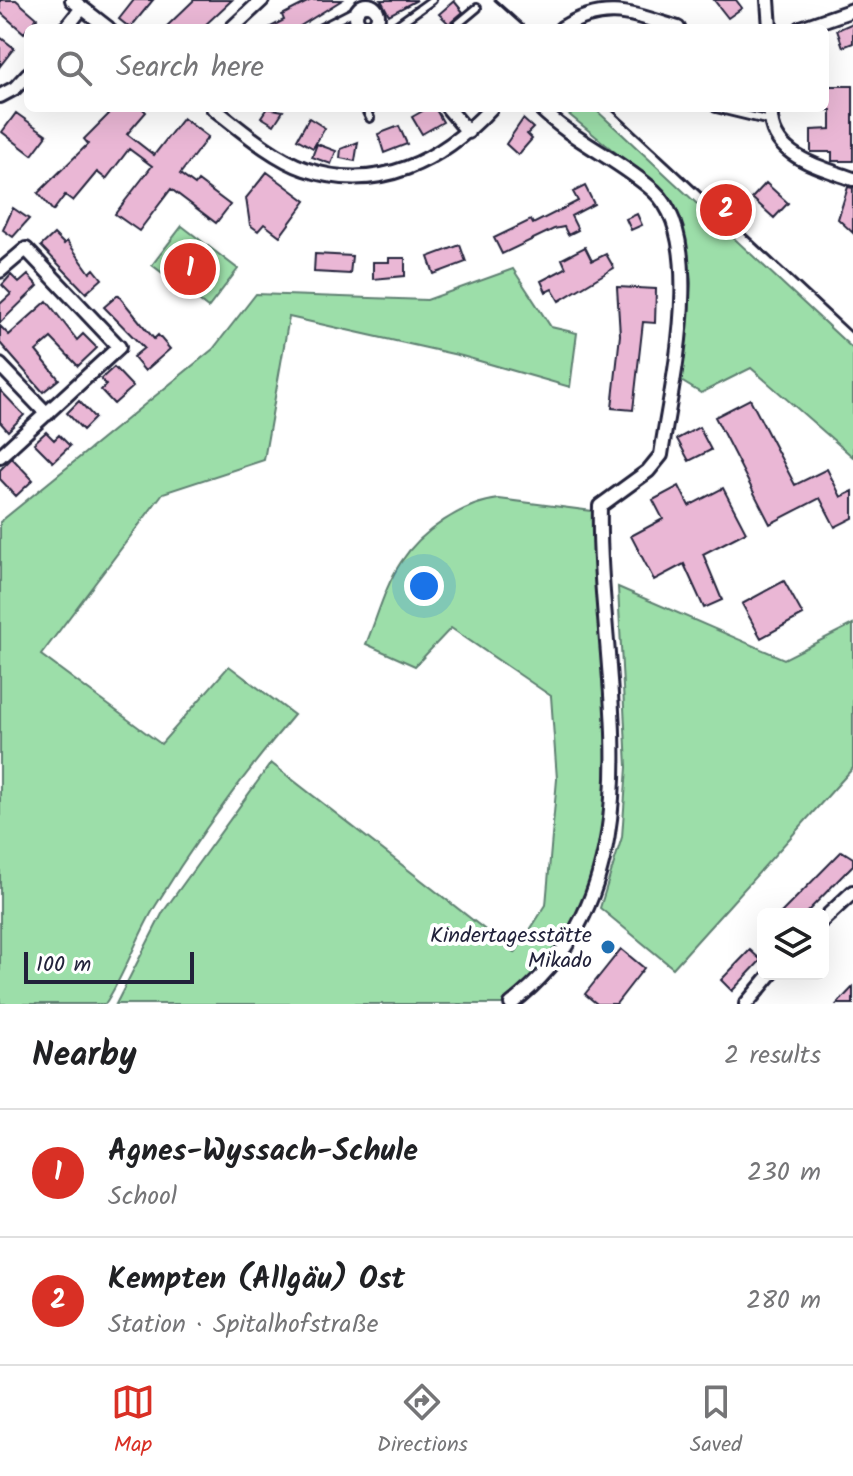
<!DOCTYPE html>
<html lang="en">
<head>
<meta charset="utf-8">
<style>
	body { margin:0; font-family:Kalam,sans-serif; background:#f6f6f6; color:#202124 }
	.controls { position:absolute; right:24px; bottom:24px; display:grid; overflow:hidden; border-radius:12px; box-shadow:0 8px 32px #0002 }
	.controls button { width:72px; height:72px; display:grid; place-items:center; padding:0; border:0; border-bottom:2px solid #e0e0e0; background:#fff; color:#202124; font:40px sans-serif }
	.scale { position:absolute; left:24px; bottom:20px; width:170px; box-sizing:border-box; padding-left:8px; border:4px solid #22223b; border-top:0; font-size:22px; line-height:28px; white-space:nowrap; color:#22223b; -webkit-text-stroke:6px #fff; paint-order:stroke }
	.you { position:absolute; left:424px; top:586px; width:28px; height:28px; margin:-20px; border:6px solid #fff; border-radius:50%; background:#1a73e8; box-shadow:0 0 0 12px #1a73e833 }
	.badge { display:grid; place-items:center; width:52px; height:52px; border-radius:50%; background:#d93025; color:#fff; font-size:26px; font-weight:700 }
	.pin { position:absolute; translate:-50% -50%; border:4px solid #fff; box-shadow:0 2px 8px #0006 }
	.list { margin:0; padding:0; list-style:none }
	h2 { display:flex; justify-content:space-between; align-items:center; height:104px; margin:0; padding:0 32px; font-size:34px }
	h2 small { font-size:26px; font-weight:400; color:#757577 }
	.list li { display:grid; grid-template-columns:52px 1fr auto; gap:24px; align-items:center; box-sizing:border-box; height:128px; padding:0 32px; border-top:2px solid #e0e0e0 }
	.list b { display:block; font-size:30px; white-space:nowrap }
	.list p { margin:0; font-size:26px; white-space:nowrap; color:#757577 }
	.list em { font-size:26px; font-style:normal; color:#757577 }
	.icon { flex:none; width:44px; height:44px; fill:none; stroke:currentColor; stroke-width:2; stroke-linecap:round; stroke-linejoin:round }
	.map { position:relative; flex:none; width:853px; height:1004px; overflow:hidden }
	.search { position:absolute; background:#fff; box-shadow:0 8px 32px #0002; left:24px; right:24px; top:24px; height:88px; display:flex; align-items:center; gap:20px; box-sizing:border-box; padding:0 28px; border-radius:12px; color:#757577; font-size:30px }
	.sheet { height:360px; background:#fff }
	nav { display:flex; justify-content:space-around; align-items:center; box-sizing:border-box; height:112px; border-top:2px solid #e0e0e0; background:#fff; font-size:22px; color:#757577 }
	nav a { display:grid; justify-items:center; gap:4px }
	nav .on { color:#d93025 }
	.map>svg:first-child { display:block }
	.green { fill:#9cdea9; stroke:#5f8072; stroke-width:2 }
	.building { fill:#eab7d5; stroke:#22223b; stroke-width:2 }
	.lines { fill:none; stroke-linecap:round; stroke-linejoin:round }
	.lane-casing { stroke:#22223b; stroke-width:12 }
	.street-casing { stroke:#22223b; stroke-width:18 }
	.lane { stroke:#fff; stroke-width:6 }
	.street { stroke:#fff; stroke-width:12 }
	.rail { stroke:#22223b; stroke-width:3 }
	.poi-dot { fill:#1f6fb2; stroke:#fff; stroke-width:3 }
	.labels { text-anchor:middle; stroke-width:8; stroke-linejoin:round; paint-order:stroke }
	.poi-label { font-size:22px; fill:#22223b; stroke:#fff; text-anchor:end }
</style>
</head>
<body>
<div class="map">
<svg width="853" height="1004" viewBox="0 0 853 1004">
	<rect width="100%" height="100%" fill="#fff"/>
	<filter id="ink" filterUnits="userSpaceOnUse"><feTurbulence type="fractalNoise" baseFrequency=".0125" numOctaves="2"/><feDisplacementMap in="SourceGraphic" scale="16" xChannelSelector="R" yChannelSelector="G"/><feConvolveMatrix kernelMatrix="1 2 1 2 8 2 1 2 1" color-interpolation-filters="sRGB"/></filter>
	<g filter="url(#ink)">
		<path class="green" d="M561,108h33l259,241v108l-102,-89 -50,25 -20,-12 10,-98 -5,-44 -16,-42z
			M182,226l56,43 -30,39 -56,-43z
			M513,269l38,58 26,6 -7,54 -108,-31 -173,-39 -25,143 -101,33 -122,162 120,89 68,-78 65,49c-51,60 -97,123 -138,190 -20,32 -30,68 -51,99h-105v-482l213,-173 43,-55 171,6z
			M499,499l93,12 3,12c2,159 62,370 -92,481h-387l47,-92 108,-149 244,190 31,-48 11,-126 -6,-83 -100,-68 -36,38 -49,-22c11,-26 19,-58 35,-82 20,-31 62,-59 98,-63z
			M618,587l166,72 69,-35v144l-180,200 -73,-60 22,-71 5,-70z"/>
		<path class="building" d="M0,0h16l21,18 -13,15 -24,-21z
			M134,0h19l-23,28 -11,-9z
			M194,0h38l-30,28h-37z
			M311,0h31l-45,28h-28l15,-8 -2,-5z
			M381,0h36l-28,15z
			M714,0h22l6,8 -14,10z
			M454,1l9,11 -14,12 -10,-10z
			M853,23v20l-10,4 -6,-17z
			M0,37l14,11 -14,18z
			M825,86h28v75h-21v-9h-21v-22l20,-1v-19h-6z
			M115,108h27l4,4 -19,22 27,21 29,-37 25,19 -28,37 15,11 3,-4 32,24 -14,18 -45,-34 -32,42 -24,-17 37,-48 -23,-17 -23,30 -9,-7 -24,29 -8,-6 -12,16 -15,-18 50,-49 -4,-5z
			M267,108l16,3 -9,14 -13,-8z
			M428,108h7l8,14 -21,12 -10,-17z
			M16,113l31,22 -15,20 -30,-23z
			M309,118l16,10 -12,20 -16,-9z
			M523,119l10,9 -6,6 5,5 -14,16 -12,-11z
			M399,126l8,18 -23,9 -6,-19z
			M358,142l-3,19 -15,-3 1,-9z
			M317,144l19,7 -5,13 -19,-7z
			M267,172l39,29 -26,35 -16,-12 -6,7 -8,-6 -4,-27z
			M766,183l22,20 -14,15 -22,-20z
			M585,186l9,18 -23,12 7,14 -10,5 -4,-8 -10,2 -52,25 -8,-16 37,-18 2,4 45,-23 -5,-9z
			M848,187l5,1v45l-15,-14z
			M13,208l16,11 -16,18 -10,-7z
			M637,214l5,11 -11,5 -5,-11z
			M54,234l10,10 3,-3 23,32 4,-4 8,10 -16,14 -45,-47z
			M460,245l6,17 -32,12 -6,-17z
			M585,247l7,14 14,-7 8,14 -55,33 -7,-12 -6,3 -5,-11 25,-13 -4,-9z
			M315,254l37,2 -2,18 -36,-2z
			M389,258h16v18l-32,3v-17h16z
			M11,275l8,8 9,-8 10,11 -38,37v-19l11,-10 -9,-9z
			M617,287l39,2 -1,34 -12,-1 -10,88 -21,-2 8,-73z
			M118,295l36,44 4,-4 12,14 -25,22 -12,-14 11,-9 -40,-41z
			M47,301l30,39 6,-6 14,14 -19,18 -27,-28 -15,13 23,28 -16,13 -43,-49v-17l9,9z
			M114,367l19,20 -19,17 -13,-14 5,-5 -5,-6z
			M0,390l24,25 -16,16 -8,-9z
			M750,399l45,86 32,-16 14,28 12,-6v27l-18,9 -15,-29 -50,26 -55,-107z
			M79,401l16,17 -12,12 -16,-17z
			M699,427l12,23 -22,11 -12,-22z
			M46,432l8,8 5,-5 11,11 -17,16 -19,-19z
			M12,458l21,22 -17,16 -16,-17v-9z
			M679,486l10,20 34,-18 23,44 -43,22 19,46 -18,8 -20,-44 -30,16 -23,-44 32,-17 -10,-19z
			M784,581l19,34 -42,23 -19,-34z
			M842,851l11,7v7l-48,49h-25z
			M621,949l23,19 -28,36h-19l-12,-10z
			M750,950l11,10 -29,31 -11,-11z
			M853,987v17h-16z"/>
		<g class="lines">
			<g class="lane-casing">
				<path id="lane" d="M321,28l39,-20
					M393,28l39,-28
					M453,28l24,-20
					M365,108l5,10
					M716,108l54,13"/>
			</g>
			<g class="street-casing">
				<path id="street" d="M72,0l36,28
					M768,0l2,28
					M356 16a11 11 0 1 1 22 0a11 11 0 1 1-22 0Z
					M66,28l16,-20
					M232,28l30,-28
					M562,28c44,-27 70,-14 116,0
					M801,28l52,-18
					M0,96l15,-8 13,-14
					M213,108c27,21 60,50 92,61 73,25 137,-8 186,-61
					M448,108l20,24
					M771,108c-4,47 46,58 82,71
					M0,271l26,-22 93,98 -119,109
					M0,365l47,49
					M823,920l30,-28
					M511,1004c158,-123 85,-330 89,-498l48,-35 13,-16c9,-64 47,-215 -7,-264 -34,-31 -81,-50 -114,-83
					M746,1004l25,-30"/>
			</g>
			<use href="#lane" class="lane"/>
			<use href="#street" class="street"/>
			<path class="rail" d="M495,0l31,28
				M610,108l243,226"/>
		</g>
	</g>
	<circle class="poi-dot" cx="608" cy="947" r="8"/>
	<g class="labels">
		<g class="poi-label">
			<text x="592" y="942">Kindertagesstätte<tspan x="592" dy="25">Mikado</tspan></text>
		</g>
	</g>
</svg>
<div class="controls">
<button><svg class="icon" aria-label="layers" viewBox="0 0 24 24"><path d="M12 4l9 5-9 5-9-5zM3 14l9 5 9-5"/></svg></button>
</div>
<div class="scale">100 m</div>
<div class="you"></div>
<div class="pin badge" style="left:190px;top:269px">1</div>
<div class="pin badge" style="left:726px;top:210px">2</div>
<div class="search"><svg class="icon" aria-label="search" viewBox="0 0 24 24"><circle cx="10" cy="10" r="6"/><path d="M15 15l6 6"/></svg>Search here</div>
</div>
<section class="sheet">
<h2>Nearby<small>2 results</small></h2>
<ul class="list">
<li><span class="badge">1</span><div><b>Agnes-Wyssach-Schule</b><p>School</p></div><em>230 m</em></li>
<li><span class="badge">2</span><div><b>Kempten (Allgäu) Ost</b><p>Station · Spitalhofstraße</p></div><em>280 m</em></li>
</ul>
</section>
<nav>
<a class="on"><svg class="icon" aria-label="map" viewBox="0 0 24 24"><path d="M3 6l6-2 6 2 6-2v14l-6 2-6-2-6 2zM9 4v14M15 6v14"/></svg>Map</a>
<a><svg class="icon" aria-label="directions" viewBox="0 0 24 24"><path d="M12 3l9 9-9 9-9-9zM9 14v-3h6M13 9l2 2-2 2"/></svg>Directions</a>
<a><svg class="icon" aria-label="saved" viewBox="0 0 24 24"><path d="M7 4h10v16l-5-4-5 4z"/></svg>Saved</a>
</nav>
</body>
</html>
